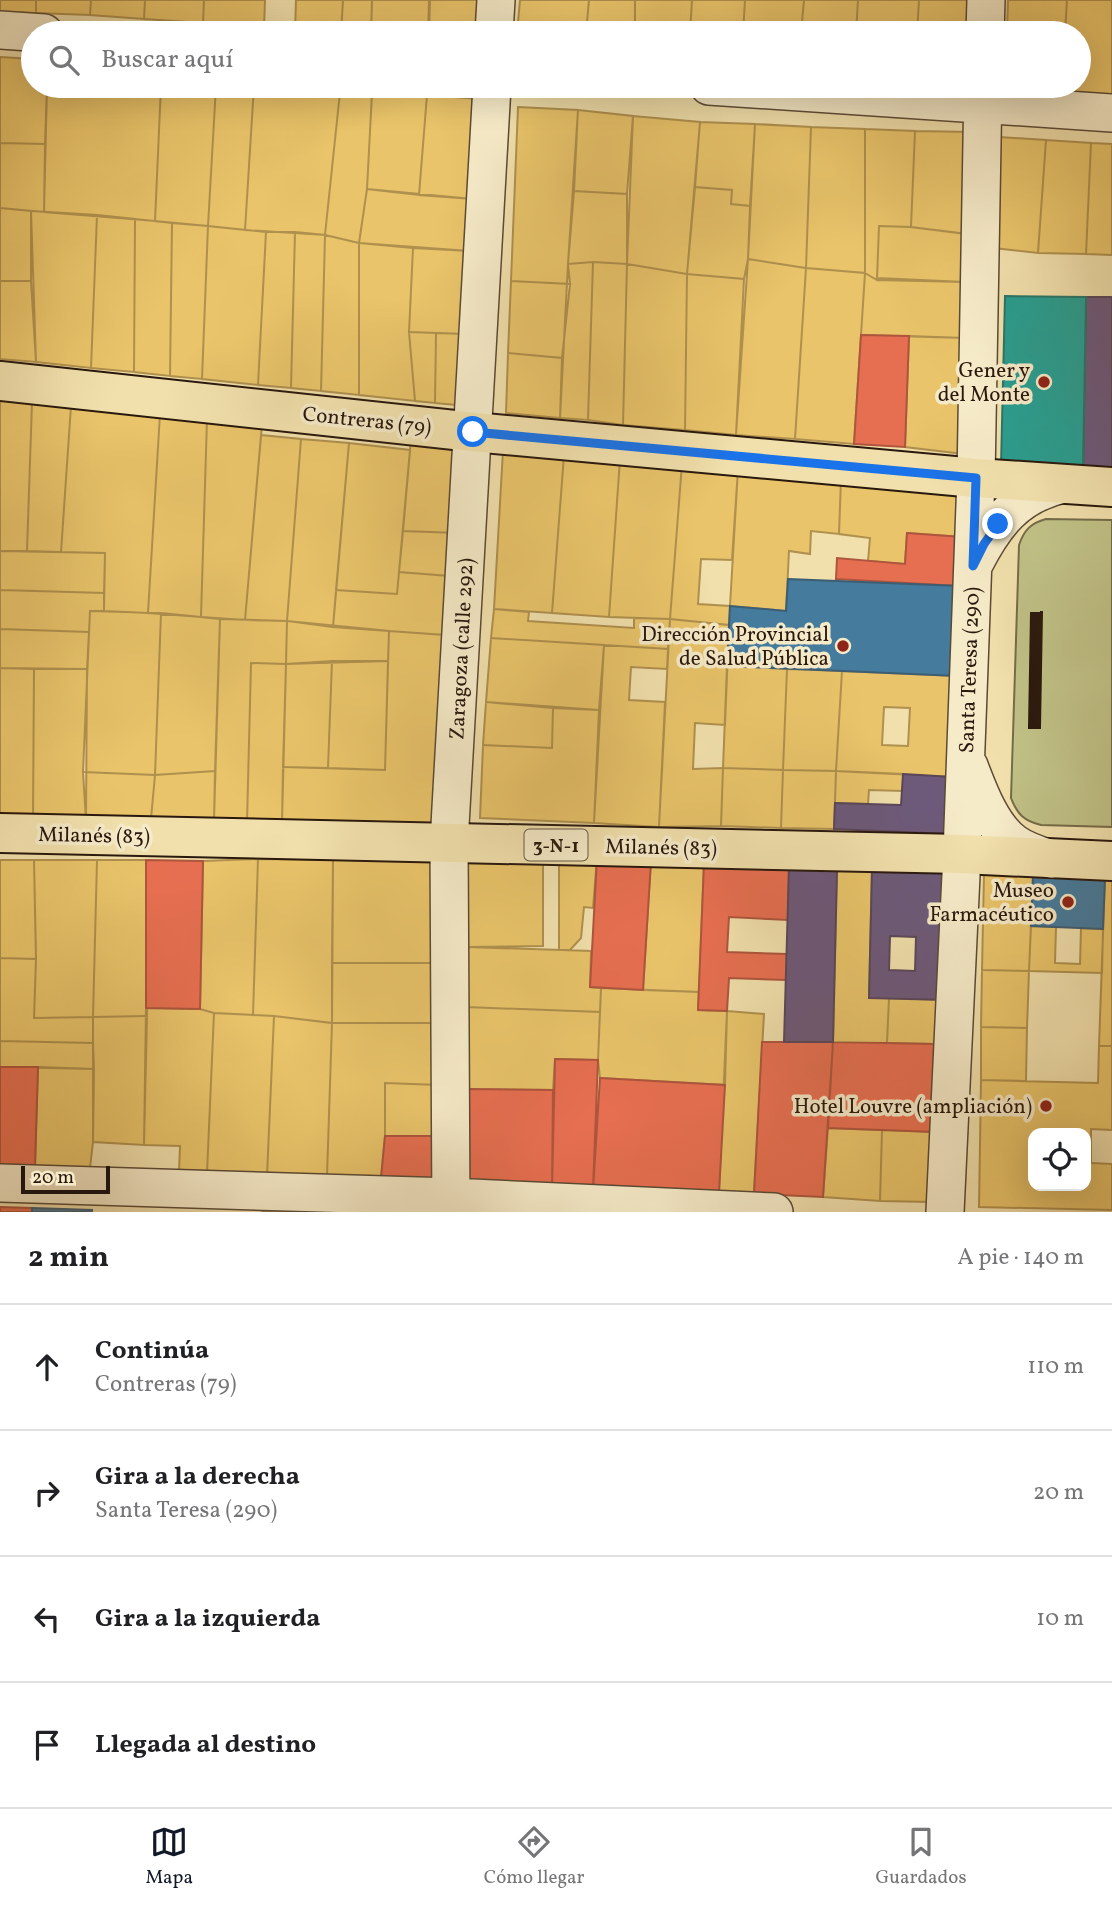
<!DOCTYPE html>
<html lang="es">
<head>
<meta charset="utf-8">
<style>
	body { margin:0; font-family:Vollkorn,serif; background:#f6f6f6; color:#202124 }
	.controls { position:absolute; right:21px; bottom:21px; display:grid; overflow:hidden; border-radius:14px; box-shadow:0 7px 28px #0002 }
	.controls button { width:63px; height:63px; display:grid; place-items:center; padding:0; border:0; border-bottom:2px solid #e0e0e0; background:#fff; color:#202124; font:35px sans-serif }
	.scale { position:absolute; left:21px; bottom:18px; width:89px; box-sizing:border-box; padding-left:7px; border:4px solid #29180d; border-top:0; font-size:19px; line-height:24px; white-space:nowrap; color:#29180d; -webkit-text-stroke:5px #f6ebc9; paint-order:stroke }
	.stop { position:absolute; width:21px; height:21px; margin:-16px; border:5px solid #1a73e8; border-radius:50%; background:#fff }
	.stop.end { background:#1a73e8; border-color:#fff; box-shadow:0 2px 7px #0008 }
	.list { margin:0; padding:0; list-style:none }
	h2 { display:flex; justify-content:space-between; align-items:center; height:91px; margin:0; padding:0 28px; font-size:30px }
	h2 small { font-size:23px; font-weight:400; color:#757577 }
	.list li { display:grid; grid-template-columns:46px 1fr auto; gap:21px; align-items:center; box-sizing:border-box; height:126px; padding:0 28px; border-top:2px solid #e0e0e0 }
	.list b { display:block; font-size:26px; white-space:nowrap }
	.list p { margin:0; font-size:23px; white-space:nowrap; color:#757577 }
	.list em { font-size:23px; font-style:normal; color:#757577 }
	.icon { flex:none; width:38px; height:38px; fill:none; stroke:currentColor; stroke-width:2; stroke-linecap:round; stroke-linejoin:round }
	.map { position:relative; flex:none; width:1112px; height:1212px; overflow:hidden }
	.search { position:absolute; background:#fff; box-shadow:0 7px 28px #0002; left:21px; right:21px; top:21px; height:77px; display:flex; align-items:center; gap:18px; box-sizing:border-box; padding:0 24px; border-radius:38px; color:#757577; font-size:26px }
	.sheet { height:595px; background:#fff }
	nav { display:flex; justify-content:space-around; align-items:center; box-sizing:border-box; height:98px; border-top:2px solid #e0e0e0; background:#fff; font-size:19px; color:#757577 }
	nav a { display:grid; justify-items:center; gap:4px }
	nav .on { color:#111827 }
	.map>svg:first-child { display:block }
	.green { fill:#c0c186; stroke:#746c4a; stroke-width:2 }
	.homes { fill:#e9c46a; stroke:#af904e; stroke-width:2; fill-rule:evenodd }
	.shops { fill:#e76f51; stroke:#ae553d; stroke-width:2 }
	.offices { fill:#6d597a; stroke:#594659; stroke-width:2; fill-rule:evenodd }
	.schools { fill:#2a9d8f; stroke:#2a7568; stroke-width:2 }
	.public { fill:#457b9d; stroke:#3d5d72; stroke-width:2 }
	.building { fill:#dc9868; stroke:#29180d; stroke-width:2 }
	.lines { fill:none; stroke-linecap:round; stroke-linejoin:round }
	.minor-casing { stroke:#5b4a35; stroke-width:40 }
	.major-casing { stroke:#29180d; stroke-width:42 }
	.minor { stroke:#f6ebc9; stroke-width:37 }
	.major { stroke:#f1e0ac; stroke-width:38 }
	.route { stroke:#1a73e8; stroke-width:9 }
	.poi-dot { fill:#8f2418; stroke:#f6ebc9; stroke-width:2.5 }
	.labels { text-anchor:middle; stroke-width:7; stroke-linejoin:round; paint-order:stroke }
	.shield { fill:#f6ebc9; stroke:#665745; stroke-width:2 }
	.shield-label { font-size:19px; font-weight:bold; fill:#29180d }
	.poi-label { font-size:21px; fill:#29180d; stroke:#f6ebc9; text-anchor:end }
	.street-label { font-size:21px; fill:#29180d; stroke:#f6ebc9 }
</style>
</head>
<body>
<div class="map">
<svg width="1112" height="1212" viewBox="0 0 1112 1212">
	<rect width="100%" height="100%" fill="#f1e0ac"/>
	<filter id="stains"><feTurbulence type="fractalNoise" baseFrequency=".00286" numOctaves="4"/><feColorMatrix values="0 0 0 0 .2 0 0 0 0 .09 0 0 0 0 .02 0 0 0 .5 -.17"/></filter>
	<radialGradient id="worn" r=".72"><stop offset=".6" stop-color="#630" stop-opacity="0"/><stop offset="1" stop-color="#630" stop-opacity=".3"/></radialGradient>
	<path class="green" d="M1046,519l66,1v307l-71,-2c-17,-4 -24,-11 -30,-27l8,-253c5,-15 12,-22 27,-26z"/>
	<path class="homes" d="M0,0h36v13l-36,-1z
		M36,0h55l-1,15 -54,-2z
		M91,0h54l-1,19 -54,-4z
		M145,0h59l-1,23 -59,-4z
		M204,0h61l-1,28 -61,-5z
		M296,0h47l-2,33h-46z
		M343,0h29l-1,33h-30z
		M372,0h57l-1,33h-57z
		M430,0h54l-1,33h-54z
		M520,0h69l-3,33h-69z
		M589,0h46v25l-48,-3z
		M635,0h57l-2,33h-55z
		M692,0h53l-2,33h-53z
		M745,0h59l-3,33h-58z
		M804,0h54l-2,33h-55z
		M858,0h61l-2,33h-61z
		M919,0h53l-2,33h-53z
		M1008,0h59l-2,33h-58z
		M1067,0h45v96l-49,-4v-6h16v-53h-14z
		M587,22l48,3v8h-49z
		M0,57l33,2v27h14l-2,58 -45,-1z
		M47,86h114l-6,135 -111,-9z
		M161,86h55l-8,140 -53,-5z
		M216,86h38l-9,144 -37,-4z
		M254,86l86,6 -15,143 -80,-5z
		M1004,86h59v6l-59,-3z
		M340,92l32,1 -5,96 -8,54 -34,-8z
		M372,93l55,2 -8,100 -52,-6z
		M427,95l53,4 -8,100 -53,-4z
		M518,107l60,3 -10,154 2,20 -59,-3z
		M578,110l55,6 -6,78 -53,-3z
		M633,116l67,6 -13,152 -60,-10z
		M700,122l55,2 -5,82 -19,-2 1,-14 -37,-3z
		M755,124l56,3 -5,141 -58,-9z
		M811,127l54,2v144l-59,-5z
		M865,129l50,2 -4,96 -32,-1 -2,54 -12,-7z
		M915,131l57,1 -5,102 -56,-7z
		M999,137l47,3 -8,113 -44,-5z
		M1046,140l45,3 -5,111 -48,-1z
		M0,143l45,1 -1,68 -44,-4z
		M1091,143l21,1v111l-26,-1z
		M695,187l37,3 -1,14 19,2 -2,53 -4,20 -57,-5z
		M367,189l105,10 -2,52 -111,-8z
		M574,191l53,3v70l-34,-2 -25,2z
		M0,208l31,3v70h-31z
		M31,211l66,4 -6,153 -55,-6z
		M97,215l38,4 -1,153 -43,-4z
		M135,219l37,4 -2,153 -36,-4z
		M172,223l36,3 -6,153 -32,-3z
		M208,226l58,6 -8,153 -56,-6z
		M879,226l32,1 56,7 -2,48 -88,-4z
		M266,232h29l-4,156 -33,-3z
		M295,232l30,3 -4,156 -30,-3z
		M325,235l34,8v152l-38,-4z
		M359,243l54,5 -4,84 6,69 -56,-6z
		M413,248l57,3 -4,83 -57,-2z
		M748,259l58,9 -11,171 -59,-4z
		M593,262l-5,158 -28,-2 8,-154z
		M593,262l34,2 -4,161 -35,-5z
		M627,264l60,10 -2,156 -62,-5z
		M806,268l59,5 -11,171 -59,-5z
		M865,273l12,7 88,2 -1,56 -103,-3z
		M687,274l57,5 -8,156 -51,-5z
		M0,281h31l5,81 -36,-3z
		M511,281l59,3 -8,74 -54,-5z
		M409,332l27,1 -1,70 -20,-2z
		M436,333l30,1 1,72 -32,-3z
		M909,336l55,2v116l-59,-7z
		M508,353l54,5 -2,60 -54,-5z
		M0,399l32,3 -5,149h-27z
		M32,402l39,4 -10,146 -34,-1z
		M71,406l89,8 -12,199 -44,-2 1,-58 -44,-1z
		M160,414l47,5 -6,198 -53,-4z
		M207,419l55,6 -17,195 -44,-3z
		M261,435l40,4 -14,182 -42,-1z
		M301,439l48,4 -16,184 -46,-6z
		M411,439l52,6 -6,88 -54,-2z
		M349,443l61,7 -13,144 -61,-4z
		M503,450l61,5 -12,158 -58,-4z
		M564,455l56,4 -11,158 -57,-4z
		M620,459l62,5 -12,155 -61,-2z
		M682,464l56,5 -6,91 -31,-1 -3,45 32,2 -1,19 -59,-6z
		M738,469l103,10 -2,55 -28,-3 -1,23 -21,-3 -3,60 -56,-5z
		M841,479l126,13 -5,45 -55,-4 -2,31 -37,-3 2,-23 -31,-4z
		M403,531l54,2 -8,43 -50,-4z
		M0,551l105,2 -1,40 -104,-3z
		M399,572l50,4 -4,59 -112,-8 3,-37 61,4z
		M0,590l104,3v18h-14l-1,21 -89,-3z
		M494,609l35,3 -1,9 106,7v-10l36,1 -2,30 -177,-11z
		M90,611l71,2 -6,162 -72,-3z
		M161,613l59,6 -5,152 -60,4z
		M220,619l67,2 -1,43 -35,-1 -4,159 -33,-2z
		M670,619l59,6 -4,100 -30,-2 -2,46 30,-1 -2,58 -62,1z
		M287,621l102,10 -1,30 -102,3z
		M0,629l89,3 -2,37 -87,-1z
		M389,631l56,4 -4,192 -159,-4 1,-56 102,3z
		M491,638l113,7 -5,65 -113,-8z
		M604,645l64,4 -1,20 -36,-2 -2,33 36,2 -6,125 -65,-4z
		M332,661h56l-3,109 -57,-2z
		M332,661l-4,107 -45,-1 3,-103z
		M251,663l35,1 -4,159 -35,-1z
		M727,666l60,3 -4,101 -60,-2z
		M0,668l34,1 -1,150h-33z
		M34,669h53l-1,151 -53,-1z
		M787,669l55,2 -6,100 -53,-1z
		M842,671l115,5 -5,101 -116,-6zM884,707l26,1 -2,38 -26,-1z
		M486,702l67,6 -1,40 -69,-3z
		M553,708l46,2 -5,113 -114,-5 3,-73 69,3z
		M723,768l60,2 -2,58 -60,-2z
		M783,770l53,1 -2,58 -53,-1z
		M215,771l-1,49 -63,-1 4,-44z
		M836,771l67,3v17l-34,-1 -1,14 -33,-1z
		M83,772l72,3 -4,44 -65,1z
		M465,853h78v93l-77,1z
		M559,855l38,3 -4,50 -9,-1 -3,31 -11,12h-11z
		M258,859l-5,156 -39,-2 -14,-4 3,-148z
		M258,859l75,1 -1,163 -58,-7 -21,-1z
		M0,860h34l2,99 -36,-1z
		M34,860h63l-4,157 -59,1 2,-59z
		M97,860h49l1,156 -54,1z
		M333,860h103l2,103h-106z
		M651,861l53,2 -5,129 -56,-2z
		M837,869h35l-3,129h20l-2,45 -54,-1z
		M984,873l49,3 -4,95 -47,-1z
		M1105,878h7v168h-13z
		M1031,926l25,1 -1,36 25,1 1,-36 22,1 -1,44 -73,-2z
		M466,947l125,4 -1,36 11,1 -1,24 -134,-5z
		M0,958l36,1 -2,59 59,-1v26l-93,-2z
		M332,963h106v60h-106z
		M982,970l47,1 -2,57 -46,-1z
		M601,988l98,4 -1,18 29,1 -2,74 -125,-7 -2,-18z
		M889,998l58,2 -13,44 -47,-1z
		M466,1007l134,5 -2,48 -43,-1 -2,31 -86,-1z
		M146,1008l54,1 14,4 -7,160 -28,-1 1,-26 -36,-1z
		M727,1011l37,3 -10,180 -35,-2z
		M214,1013l60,3 -7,160 -60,-3z
		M147,1016l-3,129 -51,-3v-125z
		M274,1016l58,7 -5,153h-60z
		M332,1023h106l1,62 -54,-2v53l-4,42 -54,-2z
		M981,1027l46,1 -1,53 -45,-1z
		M0,1041l93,2 1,26 -94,-2z
		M1099,1046h13v84l-21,-1v34l21,1v46l-133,-3 2,-127 117,3zM1033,1133h53v53h-53z
		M38,1067l56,2 -1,73 -3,26 -55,-2z
		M385,1083l54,2 -1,51h-53z
		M828,1128l54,2 -2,71 -57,-4z
		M882,1130l53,2 -2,70 -53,-1z
		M261,1208l61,3v1h-60z"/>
	<path class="shops" d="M861,335l48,1 -4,111 -51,-3z
		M907,533l55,4 -2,49 -124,-7 1,-21 68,6z
		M597,858l54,3 -8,129 -53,-3z
		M146,860l57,1 -3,148 -54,-1z
		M704,863l85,4 -1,53 -59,-3 -2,35 60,2 -1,26 -57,-2 -2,33 -29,-1z
		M762,1042h71l-10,155 -69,-3z
		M833,1042l101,2 1,88 -107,-4z
		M555,1059l43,1 -5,130 -41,-2z
		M0,1067h38l-3,99 -35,-1z
		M600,1078l125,7 -6,107 -126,-2z
		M467,1089l86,1 -1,98h-86z
		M385,1136h53l1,46 -58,-4z
		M0,1207l32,1v4h-32z"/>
	<path class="offices" d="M1086,297h26v171h-29z
		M903,774l49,3 -3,57 -115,-5 1,-26 66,2z
		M789,867l48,2 -4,173h-49z
		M872,869l67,2 12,17 -4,112 -78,-2zM890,936l26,1 -1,34 -26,-1z"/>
	<path class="schools" d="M1005,296l81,1 -3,171 -82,-2z"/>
	<path class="public" d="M788,579l172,7 -3,90 -230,-10 3,-60 56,5z
		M1033,876l72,2 -2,51 -72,-3z
		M32,1208l60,2v2h-60z"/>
	<path class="building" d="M1041,612h1l-2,116h-2z
		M1031,613h2l-2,115h-2z
		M1034,613h1l-1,115h-2z
		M1037,613h2l-2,115h-2z"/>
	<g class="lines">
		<g class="minor-casing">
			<path id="minor" d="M0,30l44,3
				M494,33l2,-33
				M985,33l1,-33
				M709,86l403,27
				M974,564c21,-41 42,-69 89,-80
				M969,766c10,26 22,60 45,77 11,8 24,12 37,16
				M0,1183l451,14 323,15
				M451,1212l-2,-369 43,-757
				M945,1212l17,-358 14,-376 7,-392"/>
		</g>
		<g class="major-casing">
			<path id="major" d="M0,381l473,51 503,46 136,9
				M0,833l962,21 150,7"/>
		</g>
		<use href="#minor" class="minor"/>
		<use href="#major" class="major"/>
	</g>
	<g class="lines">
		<path class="route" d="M473,432l503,46 -3,88 11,-22 14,-20"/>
	</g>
	<g class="poi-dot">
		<circle cx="1044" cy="382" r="7"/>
		<circle cx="843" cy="646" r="7"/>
		<circle cx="1068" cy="902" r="7"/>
		<circle cx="1046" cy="1106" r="7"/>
	</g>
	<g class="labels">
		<rect class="shield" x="524.5" y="829.5" width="63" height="31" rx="5"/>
		<g class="shield-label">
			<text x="556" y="852">3-N-1</text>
		</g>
		<g class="poi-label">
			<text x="1030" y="377">Gener y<tspan x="1030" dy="24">del Monte</tspan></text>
			<text x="829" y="641">Dirección Provincial<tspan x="829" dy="24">de Salud Pública</tspan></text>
			<text x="1054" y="897">Museo<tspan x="1054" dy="24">Farmacéutico</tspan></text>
			<text x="1032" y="1113">Hotel Louvre (ampliación)</text>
		</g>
		<g class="street-label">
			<text transform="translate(367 420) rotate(6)" y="7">Contreras (79)</text>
			<text transform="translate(461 649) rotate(-87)" y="7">Zaragoza (calle 292)</text>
			<text transform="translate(969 670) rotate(-88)" y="7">Santa Teresa (290)</text>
			<text transform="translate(94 835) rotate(1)" y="7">Milanés (83)</text>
			<text transform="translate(661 847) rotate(1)" y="7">Milanés (83)</text>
		</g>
	</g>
	<rect width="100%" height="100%" filter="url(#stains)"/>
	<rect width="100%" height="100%" fill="url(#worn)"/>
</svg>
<div class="controls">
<button><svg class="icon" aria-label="locate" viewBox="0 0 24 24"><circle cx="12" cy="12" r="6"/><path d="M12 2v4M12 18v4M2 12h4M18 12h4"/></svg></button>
</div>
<div class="scale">20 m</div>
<div class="stop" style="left:473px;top:432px"></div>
<div class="stop end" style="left:998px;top:524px"></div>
<div class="search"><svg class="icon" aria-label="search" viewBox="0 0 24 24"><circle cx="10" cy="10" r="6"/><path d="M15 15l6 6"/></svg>Buscar aquí</div>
</div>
<section class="sheet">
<h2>2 min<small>A pie · 140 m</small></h2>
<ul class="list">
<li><svg class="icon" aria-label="ahead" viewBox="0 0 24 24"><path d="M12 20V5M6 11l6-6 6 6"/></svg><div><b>Continúa</b><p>Contreras (79)</p></div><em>110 m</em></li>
<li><svg class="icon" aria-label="right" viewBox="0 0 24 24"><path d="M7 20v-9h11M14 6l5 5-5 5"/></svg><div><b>Gira a la derecha</b><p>Santa Teresa (290)</p></div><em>20 m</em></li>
<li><svg class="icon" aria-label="left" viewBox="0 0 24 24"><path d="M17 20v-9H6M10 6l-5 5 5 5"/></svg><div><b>Gira a la izquierda</b></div><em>10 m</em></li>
<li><svg class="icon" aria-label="arrive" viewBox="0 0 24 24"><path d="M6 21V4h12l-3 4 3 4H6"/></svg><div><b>Llegada al destino</b></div></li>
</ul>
</section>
<nav>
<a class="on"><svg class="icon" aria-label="map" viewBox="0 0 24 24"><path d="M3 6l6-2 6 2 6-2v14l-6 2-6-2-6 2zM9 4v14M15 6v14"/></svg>Mapa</a>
<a><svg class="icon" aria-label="directions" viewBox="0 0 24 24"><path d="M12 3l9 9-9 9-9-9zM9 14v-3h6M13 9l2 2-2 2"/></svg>Cómo llegar</a>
<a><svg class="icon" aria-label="saved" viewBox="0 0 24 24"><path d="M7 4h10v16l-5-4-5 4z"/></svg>Guardados</a>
</nav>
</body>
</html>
